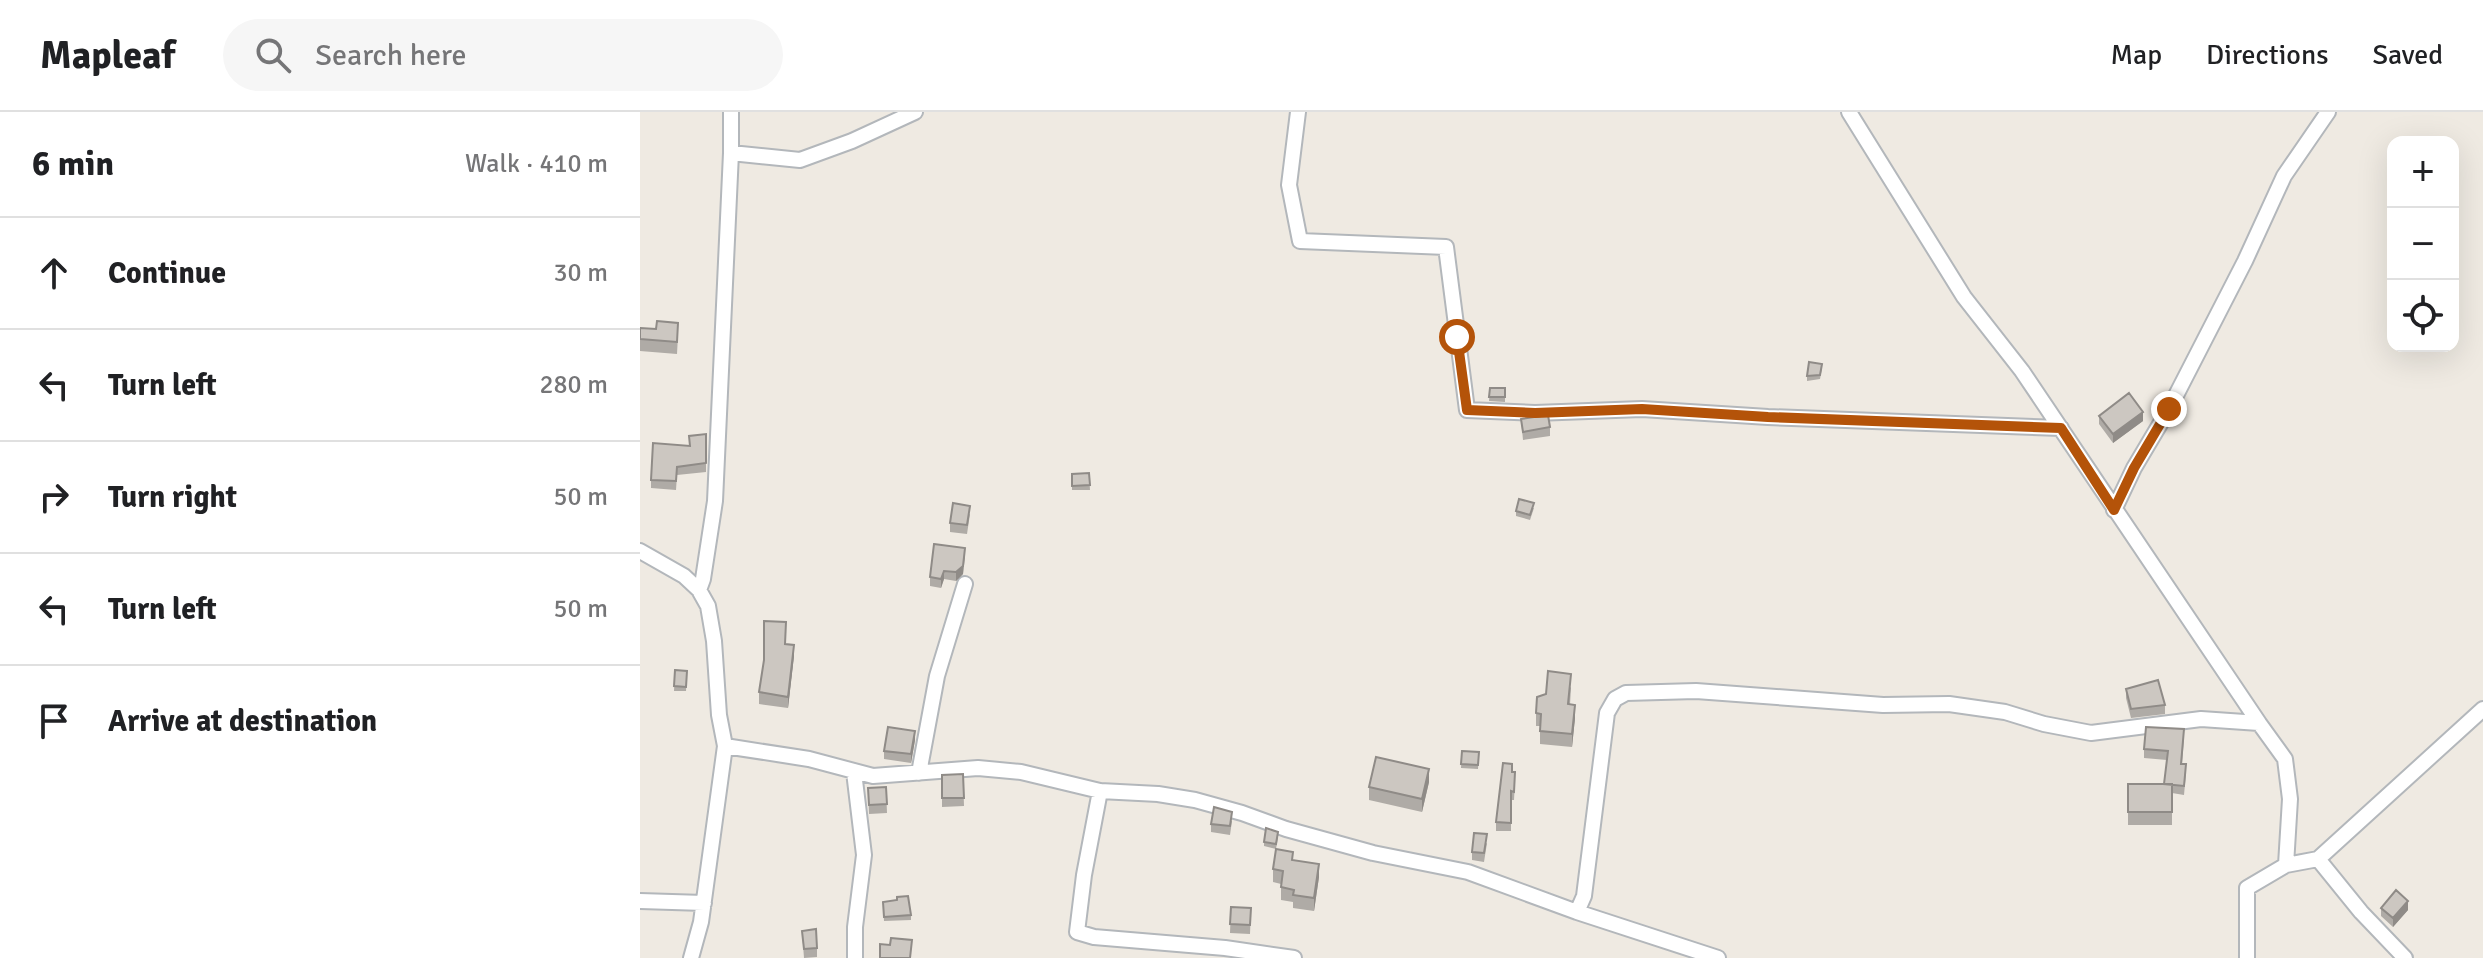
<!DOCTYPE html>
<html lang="en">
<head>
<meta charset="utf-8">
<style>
	body { margin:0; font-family:Signika,sans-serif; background:#f6f6f6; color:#202124 }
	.controls { position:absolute; right:24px; top:24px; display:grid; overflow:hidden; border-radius:16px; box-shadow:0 8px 32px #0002 }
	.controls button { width:72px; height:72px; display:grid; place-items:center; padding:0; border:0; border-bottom:2px solid #e0e0e0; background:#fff; color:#202124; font:40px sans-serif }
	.stop { position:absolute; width:24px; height:24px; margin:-18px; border:6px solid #b45309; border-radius:50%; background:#fff }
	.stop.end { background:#b45309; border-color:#fff; box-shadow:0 2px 8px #0008 }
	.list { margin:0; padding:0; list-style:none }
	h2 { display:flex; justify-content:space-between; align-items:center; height:104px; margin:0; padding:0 32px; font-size:34px }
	h2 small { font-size:26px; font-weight:400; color:#757577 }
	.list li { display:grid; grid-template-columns:52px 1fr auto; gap:24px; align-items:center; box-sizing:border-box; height:112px; padding:0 32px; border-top:2px solid #e0e0e0 }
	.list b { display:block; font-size:30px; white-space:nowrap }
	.list em { font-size:26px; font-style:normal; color:#757577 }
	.icon { flex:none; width:44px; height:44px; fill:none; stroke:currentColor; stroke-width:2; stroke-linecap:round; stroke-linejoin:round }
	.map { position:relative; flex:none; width:1843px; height:846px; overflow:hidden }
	header { display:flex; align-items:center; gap:48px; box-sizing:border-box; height:112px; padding:0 40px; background:#fff; border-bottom:2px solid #e0e0e0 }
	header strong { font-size:38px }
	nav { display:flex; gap:44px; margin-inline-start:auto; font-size:28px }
	.search { width:560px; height:72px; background:#f6f6f6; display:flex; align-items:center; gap:20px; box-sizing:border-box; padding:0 28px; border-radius:44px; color:#757577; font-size:30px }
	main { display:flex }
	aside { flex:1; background:#fff }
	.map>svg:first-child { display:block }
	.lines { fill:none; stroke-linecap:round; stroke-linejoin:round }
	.minor-casing { stroke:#b3b7bb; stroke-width:18 }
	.minor { stroke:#fff; stroke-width:14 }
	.wall { fill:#afaba6 }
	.shaded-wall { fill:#8f8b87 }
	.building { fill:#ccc7c1; stroke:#8f8b87; stroke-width:2 }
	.route { stroke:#b45309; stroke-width:10 }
</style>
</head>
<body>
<header>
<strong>Mapleaf</strong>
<div class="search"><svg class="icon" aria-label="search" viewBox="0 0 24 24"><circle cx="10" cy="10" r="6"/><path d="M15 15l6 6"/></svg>Search here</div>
<nav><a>Map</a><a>Directions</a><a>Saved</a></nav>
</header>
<main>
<aside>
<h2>6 min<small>Walk · 410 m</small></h2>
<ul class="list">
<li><svg class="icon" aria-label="ahead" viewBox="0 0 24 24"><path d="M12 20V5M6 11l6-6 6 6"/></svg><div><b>Continue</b></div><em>30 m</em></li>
<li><svg class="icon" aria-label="left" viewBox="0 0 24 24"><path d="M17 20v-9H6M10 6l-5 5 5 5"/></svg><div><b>Turn left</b></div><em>280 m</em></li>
<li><svg class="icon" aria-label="right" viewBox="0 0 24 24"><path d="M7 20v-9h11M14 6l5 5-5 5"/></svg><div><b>Turn right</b></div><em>50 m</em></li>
<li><svg class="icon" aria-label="left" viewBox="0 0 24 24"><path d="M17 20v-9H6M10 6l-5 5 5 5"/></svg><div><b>Turn left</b></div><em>50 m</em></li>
<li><svg class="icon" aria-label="arrive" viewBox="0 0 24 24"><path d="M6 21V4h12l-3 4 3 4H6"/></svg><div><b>Arrive at destination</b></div></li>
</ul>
</aside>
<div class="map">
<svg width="1843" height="846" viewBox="0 0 1843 846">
	<rect width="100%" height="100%" fill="#efeae2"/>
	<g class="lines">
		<g class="minor-casing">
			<path id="minor" d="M658,0l-9,73 11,56 146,6 21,163 68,3 107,-4 126,8 293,11
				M91,41l69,7 52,-19 63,-29
				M1474,398l20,-42 35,-59 76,-148 39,-85 44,-64
				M0,439l44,25 15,14 9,16 6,35 5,74 6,31 -24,176 -10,36
				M59,478l4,-11 12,-78 16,-348v-41
				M1619,611l26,36 5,40 -4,66 32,-6 165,-150
				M85,634l84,13 64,17 105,-8 43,4 79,19 58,3 37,6 47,13 44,16 87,24 95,19 109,40 141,46
				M214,660l10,83 -9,72v31
				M279,661l18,-97 28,-92
				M460,679l-16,84 -7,57 17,5 131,11 69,10
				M1678,747l43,53 44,46
				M0,789l64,2
				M937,800l7,-16 23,-183 8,-14 11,-6 70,-2 187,14 66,-1 56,8 39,12 47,9 110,-14 58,4 -237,-352 -58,-74 -115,-185
				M1607,846v-70l39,-23"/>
		</g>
		<use href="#minor" class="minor"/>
	</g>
	<path class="wall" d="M0,216l38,7 -1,19 -37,-3z
		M1182,256l-2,11 -13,2v-5z
		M850,276h15v14l-16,-1z
		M1459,304l44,5 -30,22 -14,-19z
		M881,307l29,8v9l-27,4z
		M66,322v38l-29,3 -1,15 -25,-2v-8l38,-34v-10z
		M449,361l1,17h-18v-16z
		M894,396l-4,12 -14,-4v-5z
		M330,402l-3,20 -17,-2v-9z
		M325,445l-2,17 -7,7 -12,-2 -3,9 -11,-2v-9z
		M146,532l8,12 -6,52 -29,-4v-12z
		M35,558l12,1 -1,20h-12z
		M931,575l-1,18 5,13 -3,29 -32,-3v-18h-4v-13z
		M1486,577l39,16v9l-34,4 -5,-20z
		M1544,626l-2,26 4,9 -2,22 -12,-2v32h-44v-41h36l3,-24 -23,-2v-9z
		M275,628l-4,23 -27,-4v-8z
		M822,639l17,1 -1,17 -17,-1z
		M872,660l3,9 -1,19h-3v31h-15v-9z
		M323,662l1,32 -22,1v-32z
		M789,670l-7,30 -53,-12v-13z
		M246,675l1,26 -18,1 -1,-26z
		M592,709l-2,14 -19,-3v-8z
		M638,725l-2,12 -12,-3v-4z
		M847,731l-3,19 -12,-2v-8z
		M653,748l26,17 -5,34 -21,-3v-6l-12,-2v-16l-8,-2v-13z
		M243,790l28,13v5l-27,1z
		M591,795l20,1 -1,26 -20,-1z
		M1741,796l27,2 -15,17 -12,-11z
		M162,819l15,17v9l-13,1z"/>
	<path class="shaded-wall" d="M1503,300v9l-30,22v-9z
		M325,436l-2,26 -7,7v-9z
		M304,459v8l-3,9v-9z
		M154,533v11l-6,52v-11z
		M935,593v13l-3,29v-13z
		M275,619v9l-4,23v-9z
		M789,657v13l-7,30v-13z
		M679,752v13l-5,34v-13z
		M1768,789v9l-15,17v-9z"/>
	<path class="building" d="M17,209l21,2 -1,19 -37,-3v-11l16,1z
		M1169,250l13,2 -2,11 -13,1z
		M850,276h15v9h-16z
		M1489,281l14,19 -30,22 -14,-18z
		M908,303l2,12 -27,5 -2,-13z
		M66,322v29l-29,4 -1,14 -25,-1 2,-37 37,3 -1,-10z
		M449,361l1,12 -18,1v-12z
		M879,387l15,4 -4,12 -14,-4z
		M313,391l17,3 -3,19 -17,-2z
		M294,432l31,4 -2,18 -7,6 -12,-1 -3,8 -11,-2z
		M124,509l22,1 -1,22 9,1 -6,52 -29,-5 5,-32z
		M35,558l12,1 -1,16 -12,-1z
		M908,559l23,3 -3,30 7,1 -3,29 -32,-3 1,-17 -5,-1 1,-16 9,-3z
		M1518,568l7,25 -34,4 -5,-20z
		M248,615l27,4 -4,23 -27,-3z
		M1506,615l38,2 -3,35h5l-2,22 -20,-2 4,-33 -24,-2z
		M822,639l17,1 -1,13 -17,-1z
		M736,645l53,12 -7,30 -53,-12z
		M863,651l9,1v8h3l-1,20 -3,-1v32l-15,-1z
		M323,662l1,24h-22v-23z
		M1488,672h44v28h-44z
		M246,675l1,17 -18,1 -1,-17z
		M574,695l18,5 -2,14 -19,-2z
		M626,716l12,4 -2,12 -12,-2z
		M834,721l13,1 -3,19 -12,-1z
		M636,737l17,3 -1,8 27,4 -5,34 -21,-3 1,-5 -13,-3 2,-16 -10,-2z
		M1756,778l12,11 -15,17 -12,-10z
		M268,784l3,19 -27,2 -1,-15 14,-2v-3z
		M591,795l20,1 -1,17 -20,-1z
		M176,817l1,19 -13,1 -2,-18z
		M251,826l21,2 -2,18h-30v-14l10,1z"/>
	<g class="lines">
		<path class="route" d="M817,225l10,73 68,3 107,-4 126,8 293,11 53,82 20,-42 35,-59"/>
	</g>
</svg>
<div class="controls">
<button>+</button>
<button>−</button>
<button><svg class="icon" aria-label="locate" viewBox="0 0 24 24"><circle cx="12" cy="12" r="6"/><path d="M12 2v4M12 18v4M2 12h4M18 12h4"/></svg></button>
</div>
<div class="stop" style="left:817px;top:225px"></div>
<div class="stop end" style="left:1529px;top:297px"></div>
</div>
</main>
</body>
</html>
